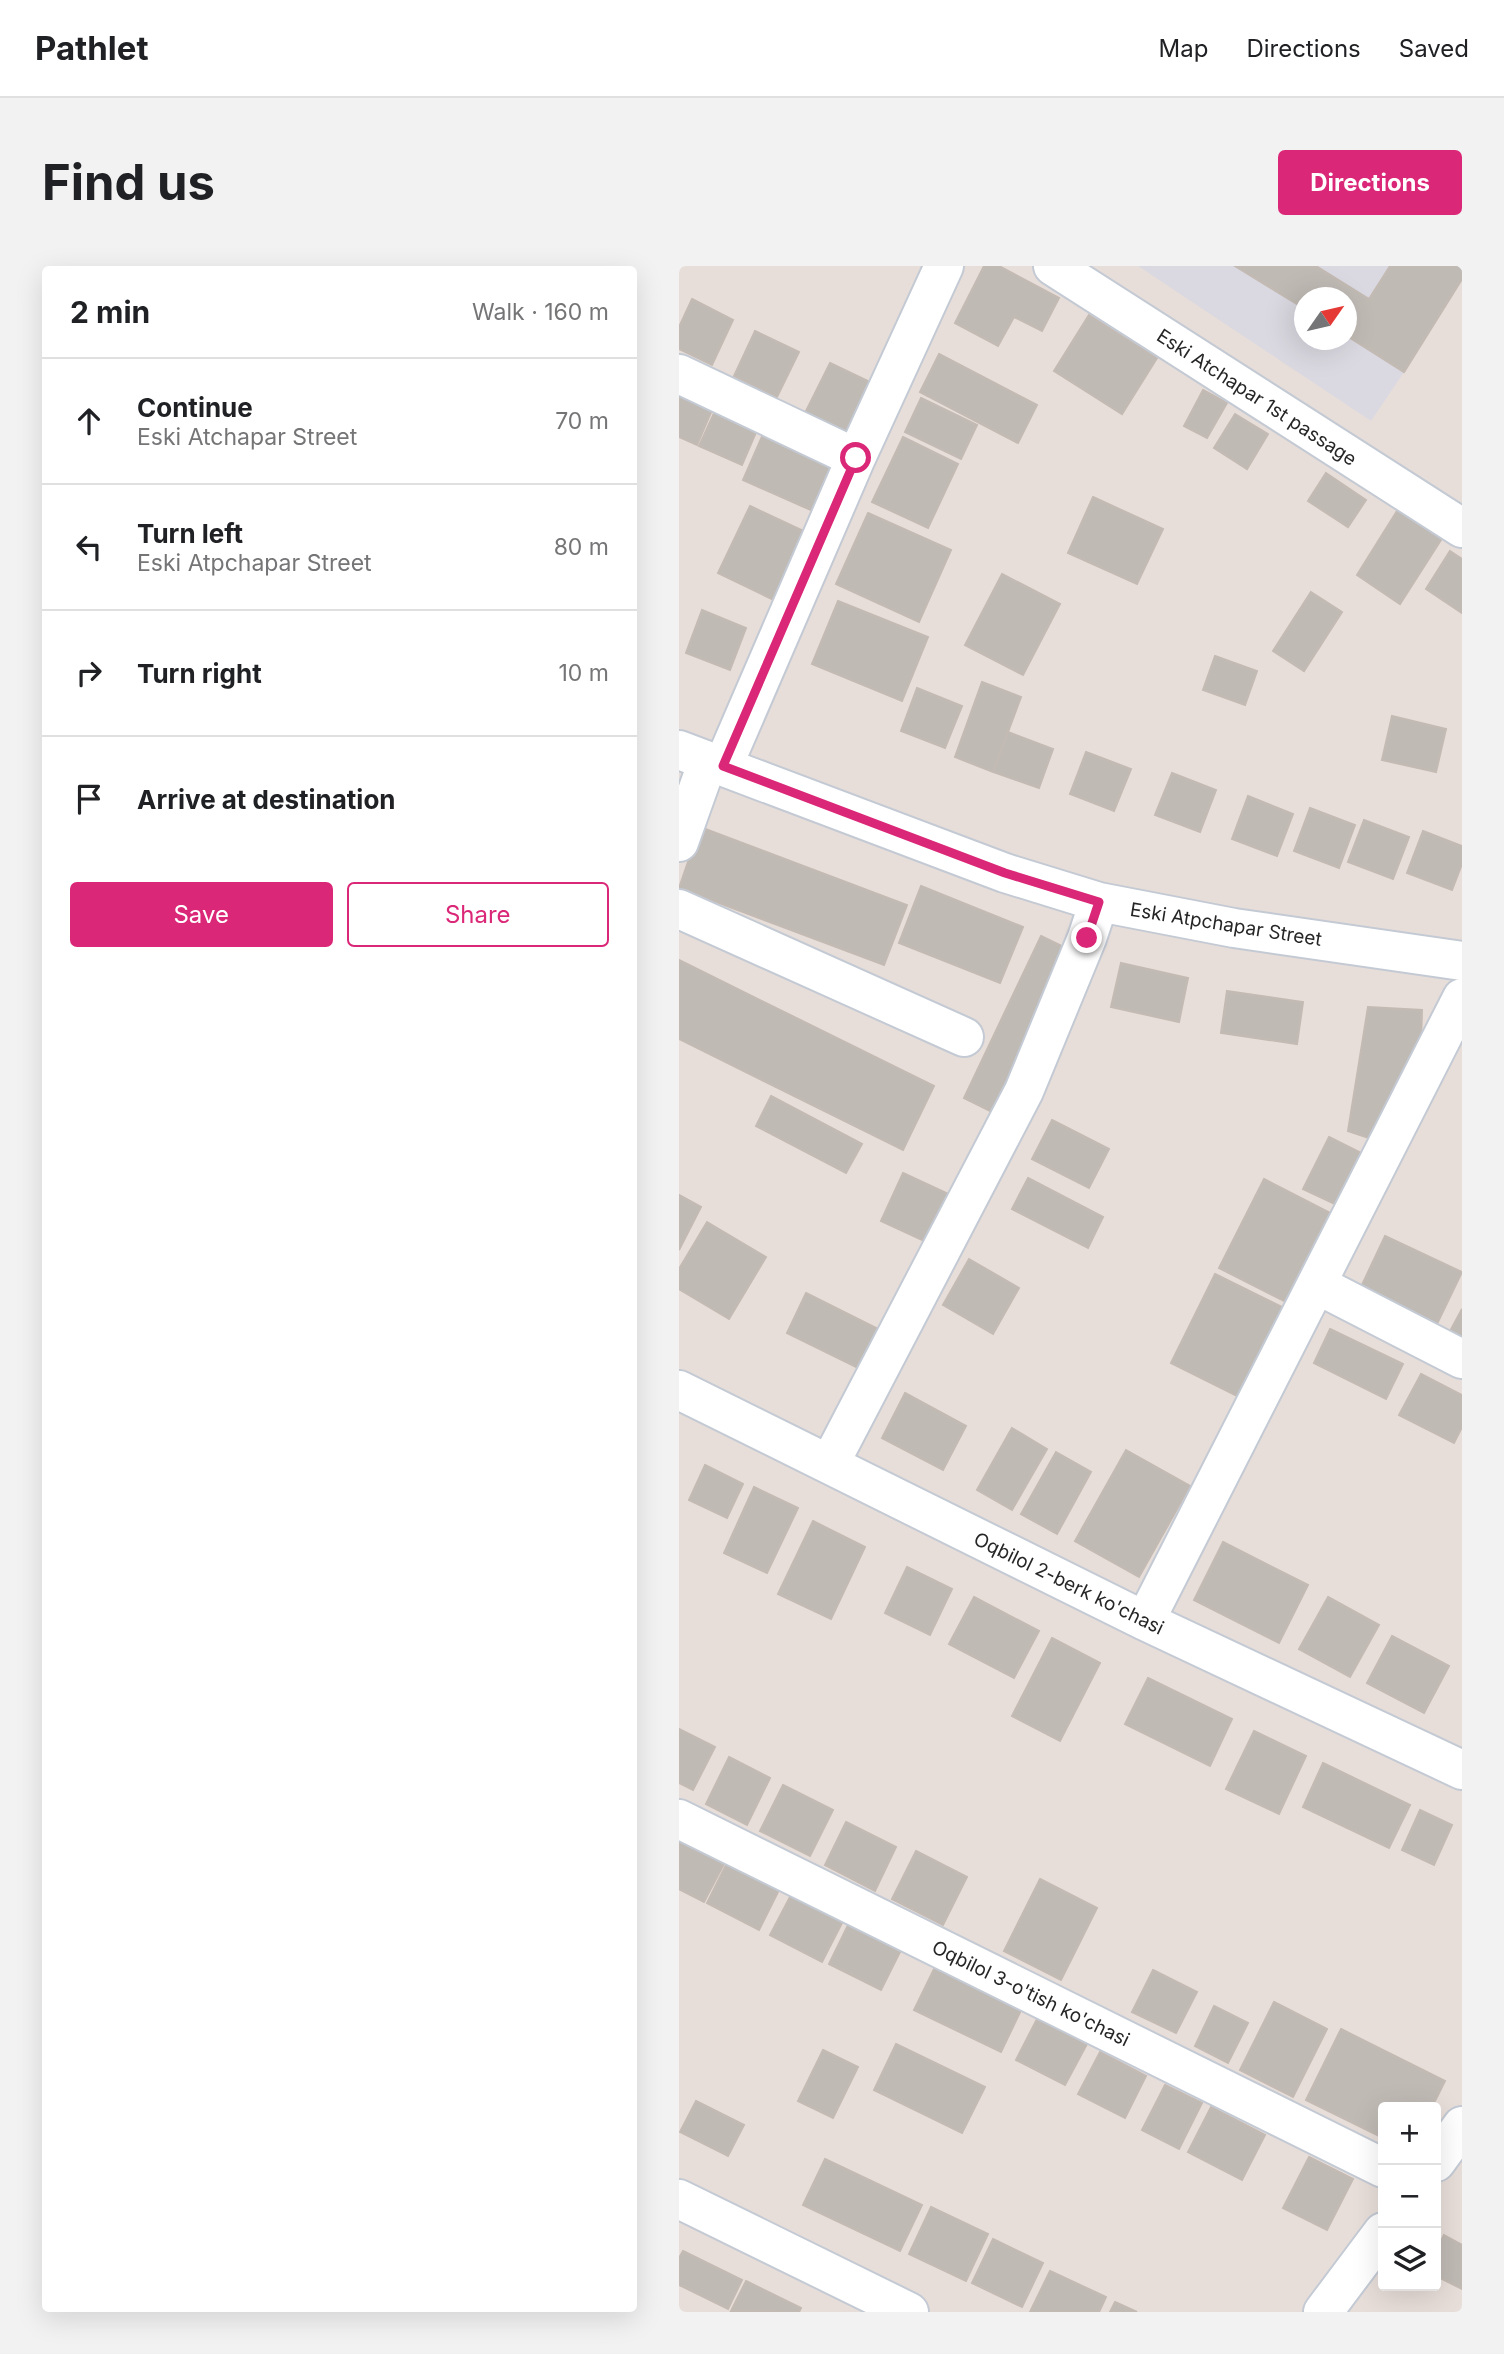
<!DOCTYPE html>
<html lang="en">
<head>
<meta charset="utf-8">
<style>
	body { margin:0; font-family:Inter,sans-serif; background:#f2f2f2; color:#202124 }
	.controls { position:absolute; right:21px; bottom:21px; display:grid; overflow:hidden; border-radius:7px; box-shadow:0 7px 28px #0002 }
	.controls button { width:63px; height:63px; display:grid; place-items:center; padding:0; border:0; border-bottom:2px solid #e0e0e0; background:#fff; color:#202124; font:35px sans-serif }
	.compass { position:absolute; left:615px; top:21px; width:63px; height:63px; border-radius:50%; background:#fff; box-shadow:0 7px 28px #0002; rotate:56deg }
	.stop { position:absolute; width:21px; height:21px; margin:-16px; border:5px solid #db2777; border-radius:50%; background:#fff }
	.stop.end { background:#db2777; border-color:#fff; box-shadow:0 2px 7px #0008 }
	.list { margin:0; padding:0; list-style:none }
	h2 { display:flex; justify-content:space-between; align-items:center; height:91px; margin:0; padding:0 28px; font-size:30px }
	h2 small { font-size:23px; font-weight:400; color:#757577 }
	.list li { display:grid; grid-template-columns:46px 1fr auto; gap:21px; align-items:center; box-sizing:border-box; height:126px; padding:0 28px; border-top:2px solid #e0e0e0 }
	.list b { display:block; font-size:26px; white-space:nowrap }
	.list p { margin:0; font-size:23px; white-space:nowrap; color:#757577 }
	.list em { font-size:23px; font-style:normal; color:#757577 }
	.actions { display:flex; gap:14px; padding:21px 28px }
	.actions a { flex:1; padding:16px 0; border:2px solid #db2777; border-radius:7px; text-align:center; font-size:24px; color:#db2777 }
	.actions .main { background:#db2777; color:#fff }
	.icon { flex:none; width:38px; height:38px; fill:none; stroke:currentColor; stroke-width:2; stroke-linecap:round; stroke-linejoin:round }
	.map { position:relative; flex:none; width:783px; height:2046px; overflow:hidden; border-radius:7px }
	header { display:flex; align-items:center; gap:42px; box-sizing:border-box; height:98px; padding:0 35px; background:#fff; border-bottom:2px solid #e0e0e0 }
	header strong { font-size:33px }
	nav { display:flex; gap:38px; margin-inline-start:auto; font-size:24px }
	.intro { display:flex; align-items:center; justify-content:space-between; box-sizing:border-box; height:168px; padding:0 42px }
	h1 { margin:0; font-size:49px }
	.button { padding:18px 32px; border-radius:7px; background:#db2777; color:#fff; font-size:24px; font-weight:700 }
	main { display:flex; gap:42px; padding:0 42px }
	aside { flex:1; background:#fff; border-radius:7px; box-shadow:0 7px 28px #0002 }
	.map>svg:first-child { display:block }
	.industrial { fill:#dad9e1; fill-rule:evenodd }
	.building { fill:#c0bab5; stroke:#c3bab3; stroke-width:2 }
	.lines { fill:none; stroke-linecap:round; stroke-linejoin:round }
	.minor-casing { stroke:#c4cad4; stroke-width:42 }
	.minor { stroke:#fff; stroke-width:38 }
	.route { stroke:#db2777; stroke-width:9 }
	.labels { text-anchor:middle; stroke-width:5; stroke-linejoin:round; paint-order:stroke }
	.street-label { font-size:19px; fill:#262626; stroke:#fff }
</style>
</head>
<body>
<header>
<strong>Pathlet</strong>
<nav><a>Map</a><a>Directions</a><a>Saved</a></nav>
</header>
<div class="intro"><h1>Find us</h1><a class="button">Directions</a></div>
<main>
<aside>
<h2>2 min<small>Walk · 160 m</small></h2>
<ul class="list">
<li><svg class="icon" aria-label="ahead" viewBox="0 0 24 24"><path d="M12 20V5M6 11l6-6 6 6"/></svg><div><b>Continue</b><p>Eski Atchapar Street</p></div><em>70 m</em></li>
<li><svg class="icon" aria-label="left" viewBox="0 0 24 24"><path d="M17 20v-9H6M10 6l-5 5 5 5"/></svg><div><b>Turn left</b><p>Eski Atpchapar Street</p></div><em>80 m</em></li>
<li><svg class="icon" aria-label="right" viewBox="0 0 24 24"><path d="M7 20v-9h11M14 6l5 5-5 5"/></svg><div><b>Turn right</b></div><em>10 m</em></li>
<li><svg class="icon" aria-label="arrive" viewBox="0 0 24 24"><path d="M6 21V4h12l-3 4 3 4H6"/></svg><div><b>Arrive at destination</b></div></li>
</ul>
<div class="actions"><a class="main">Save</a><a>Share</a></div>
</aside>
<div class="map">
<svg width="783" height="2046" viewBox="0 0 783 2046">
	<rect width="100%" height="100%" fill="#e8ded9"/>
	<path class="industrial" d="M459,0h324v12l-58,94 -33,49zM626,32h42v42h-42z"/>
	<path class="building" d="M305,0h15l60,32 -17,33 -28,-14 -16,29 -43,-23z
		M556,0h81l53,33 21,-33h72v13l-58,93 -57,-36v-38h-42v11z
		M13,33l41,21 -21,45 -33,-16v-22z
		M410,49l68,43 -35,56 -68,-43z
		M76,65l44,21 -22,45 -43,-21z
		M260,88l98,51 -19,38 -98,-51z
		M151,97l44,21 -25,51 -44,-22z
		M524,124l24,13 -20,35 -23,-12z
		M0,129l33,15 -15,35 -18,-8z
		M242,132l56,27 -16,34 -56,-27z
		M36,145l42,19 -15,35 -43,-19z
		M556,148l33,20 -21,35 -33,-21z
		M85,166l70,32 -21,47 -70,-31z
		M224,171l55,27 -30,64 -56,-26z
		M647,207l40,27 -18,27 -40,-26z
		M414,231l70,32 -26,55 -69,-31z
		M723,237l44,29 -46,72 -43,-29z
		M71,240l62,29 -32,68 -62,-30z
		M189,247l83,37 -32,72 -83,-38z
		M771,285l12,8v54l-36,-24z
		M323,308l58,30 -37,71 -58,-30z
		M632,326l31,20 -38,59 -31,-20z
		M159,335l90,36 -26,64 -90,-37z
		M23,344l44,18 -16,42 -44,-17z
		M536,390l42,15 -12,34 -42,-15z
		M303,416l39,15 -28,75 -38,-15z
		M238,422l45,18 -17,42 -44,-17z
		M713,450l54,13 -10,43 -54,-12z
		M329,466l45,17 -14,39 -46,-16z
		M407,486l45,17 -17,42 -44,-17z
		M493,507l44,17 -16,42 -45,-17z
		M569,530l45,18 -16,42 -45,-17z
		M631,542l45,17 -16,43 -45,-17z
		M685,554l45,17 -16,42 -45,-17z
		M21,561l207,78 -23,60 -205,-77z
		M744,565l39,15v18l-10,26 -45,-17z
		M242,620l102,41 -23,56 -101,-40z
		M362,670l35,17 -78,162 -34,-17z
		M0,694l255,126 -31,64 -224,-111z
		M442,697l67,15 -9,44 -68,-15z
		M548,725l76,11 -6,42 -76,-11z
		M689,741l54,3 -1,32 -43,99 -30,-10z
		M92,830l91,48 -16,29 -90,-47z
		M373,854l57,29 -20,39 -57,-29z
		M650,871l36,18 -26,51 -36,-17z
		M224,907l54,25 -22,48 -54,-25z
		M349,912l75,39 -15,31 -76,-39z
		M585,913l70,36 -44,89 -71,-36z
		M0,929l22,12 -22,43z
		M28,956l59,35 -37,62 -50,-30v-20z
		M706,970l77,36 -25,52 -76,-37z
		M290,993l50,29 -26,46 -50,-29z
		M536,1008l71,35 -45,89 -70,-35z
		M127,1027l72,36 -20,39 -71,-35z
		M783,1043v31l-13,-7z
		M651,1063l73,35 -17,35 -72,-36z
		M742,1108l41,21v32l-8,16 -55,-28z
		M226,1127l61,33 -23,44 -61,-32z
		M333,1162l35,21 -35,61 -35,-20z
		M447,1184l64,36 -51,91 -64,-36z
		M377,1186l35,20 -34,62 -36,-20z
		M26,1199l38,19 -16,34 -38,-18z
		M75,1221l44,21 -31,65 -43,-20z
		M134,1255l52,26 -34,72 -53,-25z
		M544,1276l85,43 -29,58 -85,-43z
		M228,1301l45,22 -22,46 -45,-22z
		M295,1331l65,34 -25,47 -65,-34z
		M649,1331l51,28 -29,52 -51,-28z
		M713,1370l57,30 -25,47 -57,-30z
		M373,1372l48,25 -40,78 -48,-25z
		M469,1412l84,41 -22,47 -85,-42z
		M0,1463l36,18 -22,43 -14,-7z
		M575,1465l52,25 -27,58 -53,-25z
		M50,1491l41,21 -23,47 -41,-21z
		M644,1497l87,42 -21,43 -86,-41z
		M104,1519l50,25 -23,46 -50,-25z
		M741,1544l32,15 -18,40 -32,-15z
		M167,1556l50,25 -21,44 -50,-26z
		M0,1572l46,24 -21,40 -25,-13z
		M237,1585l51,26 -24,48 -51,-26z
		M48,1597l52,27 -20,40 -52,-27z
		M361,1613l57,29 -36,72 -57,-29z
		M112,1629l52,26 -21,41 -52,-27z
		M170,1657l52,27 -20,40 -52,-26z
		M256,1701l87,41 -21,44 -87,-42z
		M474,1704l44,22 -21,41 -44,-21z
		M595,1736l53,27 -34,68 -53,-27z
		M535,1740l34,17 -20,40 -33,-17z
		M358,1753l50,25 -22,41 -49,-25z
		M662,1763l104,52 -13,26h-49v31l-77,-38z
		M217,1778l89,43 -23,46 -88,-43z
		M144,1784l35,17 -25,51 -35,-17z
		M421,1786l46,24 -21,42 -47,-24z
		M486,1819l37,18 -23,46 -37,-19z
		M17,1835l48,24 -16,31 -48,-24z
		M532,1841l54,28 -23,45 -54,-28z
		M630,1891l44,22 -26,51 -44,-22z
		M146,1893l97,46 -22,46 -97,-46z
		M252,1941l57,27 -22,47 -57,-27z
		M765,1969l18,10v44l-26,-13v-25z
		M314,1973l50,24 -21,44 -50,-24z
		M4,1985l59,29 -14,29 -49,-24v-27z
		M371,2005l56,26 -7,15h-69z
		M67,2015l55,27 -2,4 -68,-1z
		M436,2036l22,10h-27z"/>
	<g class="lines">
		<g class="minor-casing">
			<path id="minor" d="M374,0l409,262
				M0,108l177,84
				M0,484l326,123 94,29 135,26 228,33
				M44,500l133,-308 88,-192
				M0,576l29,-81
				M0,643l285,128
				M639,1019l144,74
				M0,1124l466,231 317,149
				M151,1197l194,-372 63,-153 12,-36
				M466,1355l317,-623
				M0,1553l704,349
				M757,1896l26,-36
				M0,1933l230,113
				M644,2046l60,-80"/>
		</g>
		<use href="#minor" class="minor"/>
	</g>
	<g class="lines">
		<path class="route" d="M177,192l-133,308 282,107 94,29 -12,36"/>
	</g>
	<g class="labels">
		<g class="street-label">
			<text transform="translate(578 131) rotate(33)" y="7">Eski Atchapar 1st passage</text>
			<text transform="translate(547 658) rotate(9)" y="7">Eski Atpchapar Street</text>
			<text transform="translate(390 1317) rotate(26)" y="7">Oqbilol 2-berk ko'chasi</text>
			<text transform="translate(352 1727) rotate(26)" y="7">Oqbilol 3-o'tish ko'chasi</text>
		</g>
	</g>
</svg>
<div class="controls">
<button>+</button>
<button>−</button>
<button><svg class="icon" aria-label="layers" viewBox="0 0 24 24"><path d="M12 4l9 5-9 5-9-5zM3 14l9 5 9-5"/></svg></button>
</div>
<svg class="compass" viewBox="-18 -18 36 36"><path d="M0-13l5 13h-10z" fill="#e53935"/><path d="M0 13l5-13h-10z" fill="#757577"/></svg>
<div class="stop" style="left:177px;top:192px"></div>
<div class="stop end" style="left:408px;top:672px"></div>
</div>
</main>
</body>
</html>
